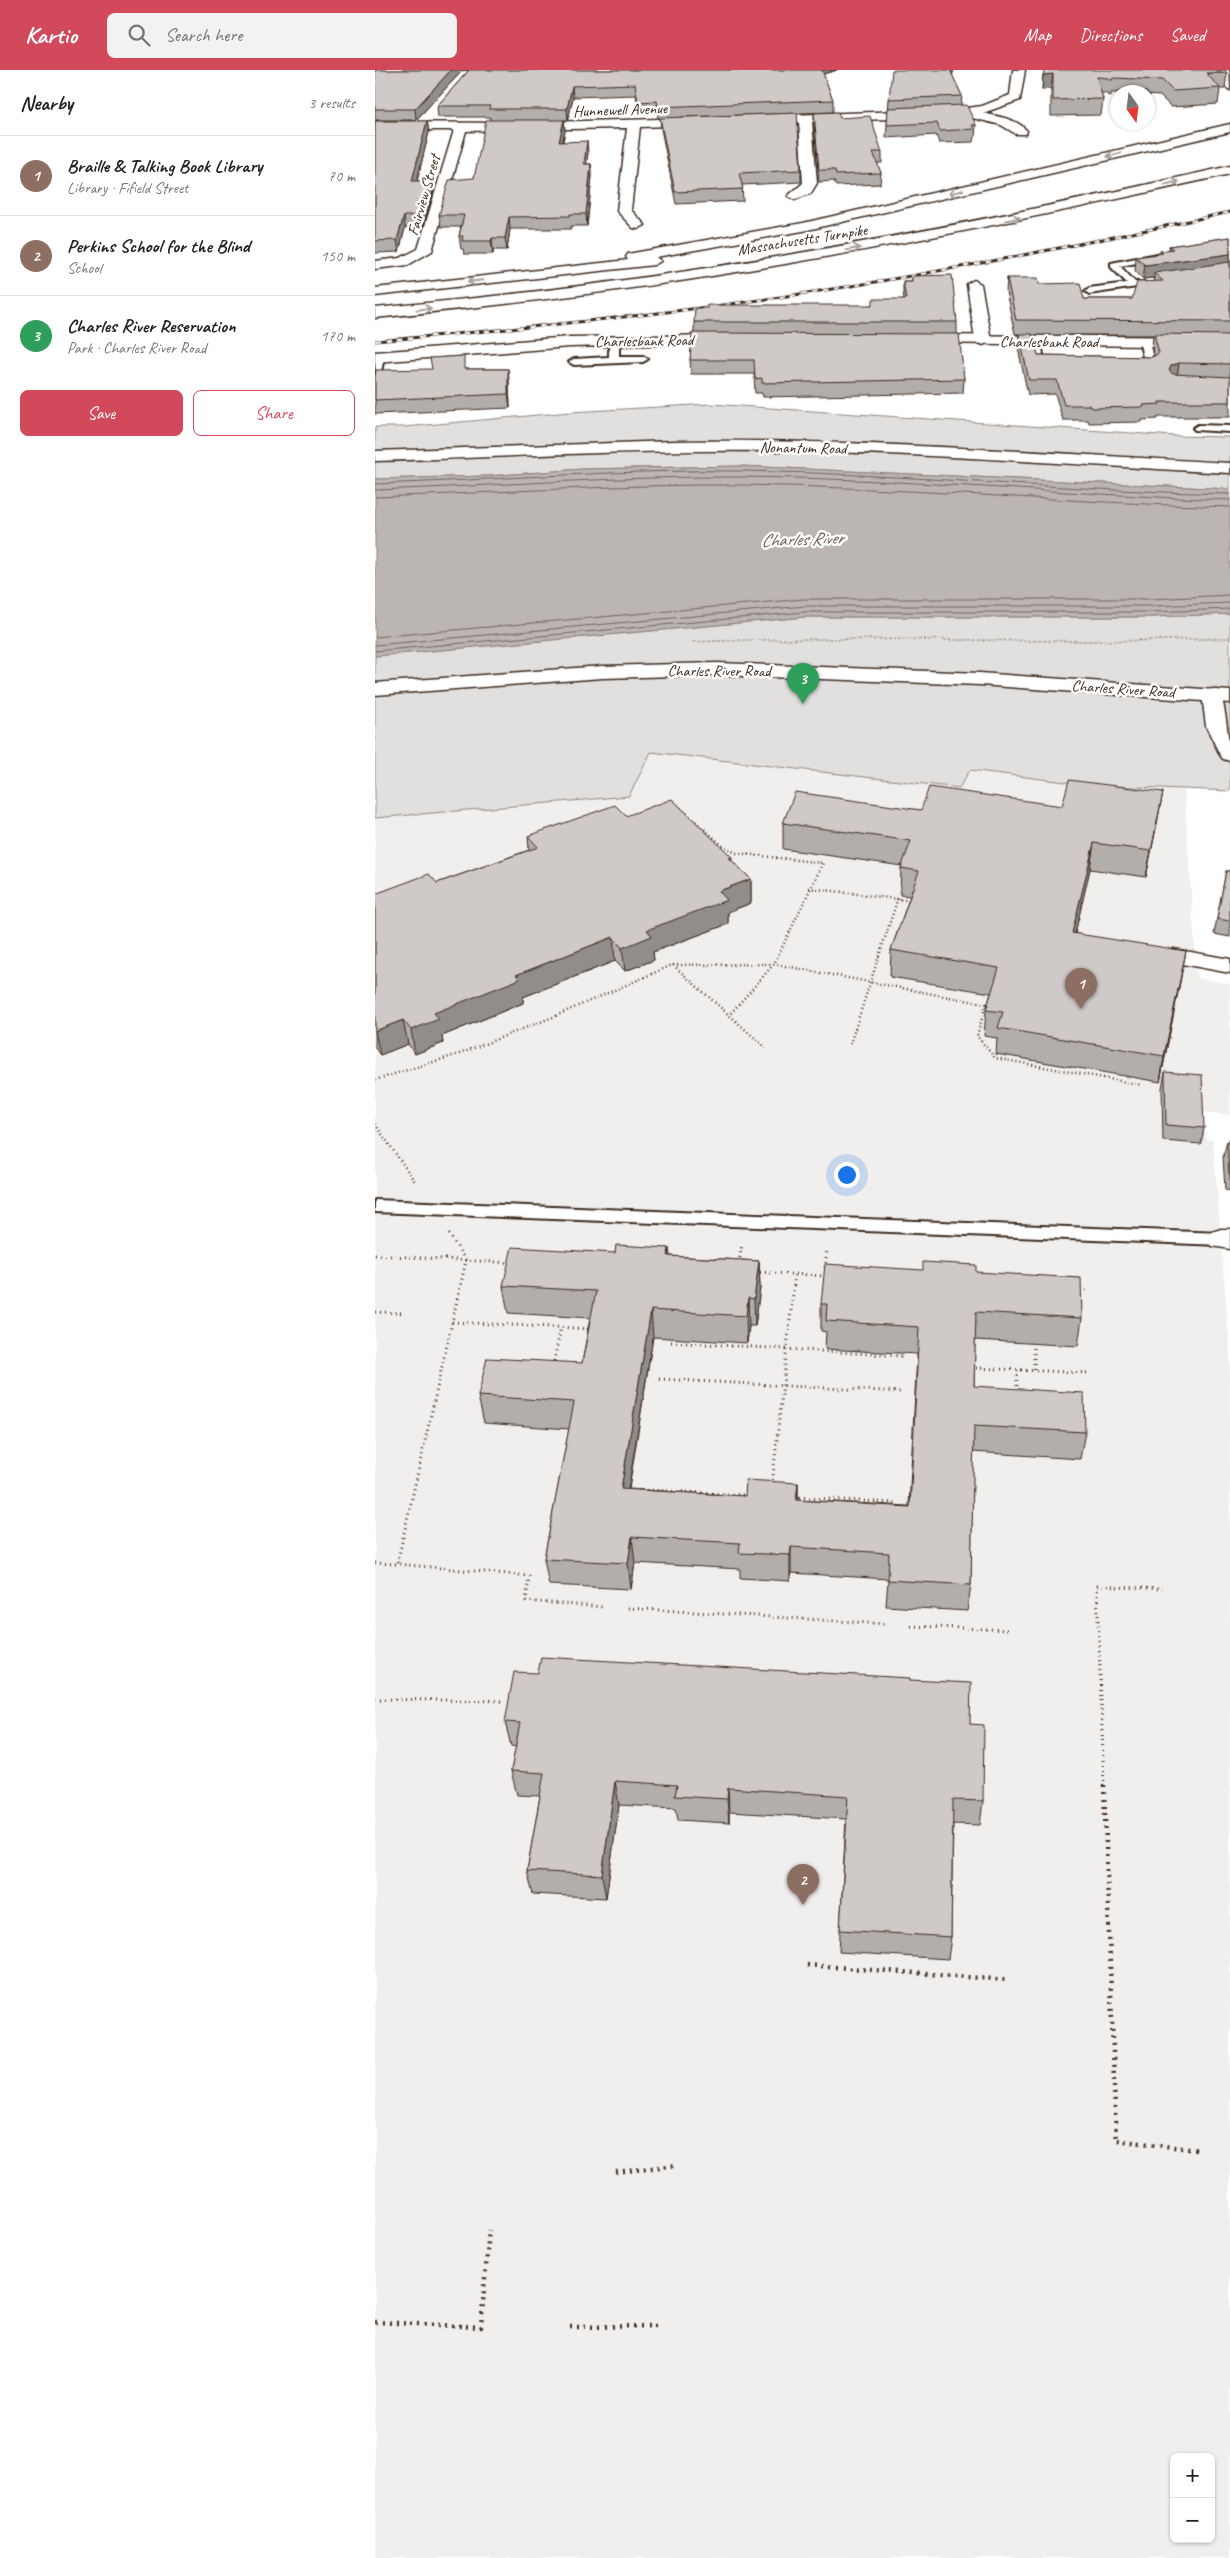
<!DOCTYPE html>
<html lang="en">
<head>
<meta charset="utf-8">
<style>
	body { margin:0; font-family:Caveat,sans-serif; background:#f2f2f2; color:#222 }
	.controls { position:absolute; right:15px; bottom:15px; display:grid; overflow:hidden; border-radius:8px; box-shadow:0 1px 4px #0004 }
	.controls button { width:45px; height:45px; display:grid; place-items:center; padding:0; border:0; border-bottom:1px solid #e0e0e0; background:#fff; color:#222; font:25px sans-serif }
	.compass { position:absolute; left:735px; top:15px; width:45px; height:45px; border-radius:50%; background:#fff; box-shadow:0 1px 4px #0004; rotate:166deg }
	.you { position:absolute; left:471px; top:1104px; width:18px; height:18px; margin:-12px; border:4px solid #fff; border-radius:50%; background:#1a73e8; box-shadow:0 0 0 8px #1a73e833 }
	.badge { display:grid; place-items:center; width:32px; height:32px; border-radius:50%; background:#d1495b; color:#fff; font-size:16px; font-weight:700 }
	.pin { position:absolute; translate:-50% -41px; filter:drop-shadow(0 1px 2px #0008) }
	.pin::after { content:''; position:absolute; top:26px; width:18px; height:15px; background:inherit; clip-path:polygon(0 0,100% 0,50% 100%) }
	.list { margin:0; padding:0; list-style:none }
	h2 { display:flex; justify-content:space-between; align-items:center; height:65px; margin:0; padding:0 20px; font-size:21px }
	h2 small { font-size:16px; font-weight:400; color:#767676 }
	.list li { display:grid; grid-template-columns:32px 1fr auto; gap:15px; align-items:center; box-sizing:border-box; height:80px; padding:0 20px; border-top:1px solid #e0e0e0 }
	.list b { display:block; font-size:19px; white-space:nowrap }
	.list p { margin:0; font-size:16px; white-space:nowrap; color:#767676 }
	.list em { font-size:16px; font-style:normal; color:#767676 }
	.actions { display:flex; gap:10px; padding:15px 20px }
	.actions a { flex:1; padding:11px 0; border:1px solid #d1495b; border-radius:8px; text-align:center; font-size:18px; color:#d1495b }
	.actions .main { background:#d1495b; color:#fff }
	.icon { flex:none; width:28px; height:28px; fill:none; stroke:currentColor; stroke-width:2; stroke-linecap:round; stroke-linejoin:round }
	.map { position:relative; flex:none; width:855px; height:2488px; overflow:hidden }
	header { display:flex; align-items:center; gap:30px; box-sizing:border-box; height:70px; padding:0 25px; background:#d1495b; color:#fff }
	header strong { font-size:24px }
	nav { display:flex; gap:28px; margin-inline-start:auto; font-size:18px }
	.search { width:350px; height:45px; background:#f2f2f2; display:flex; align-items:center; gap:12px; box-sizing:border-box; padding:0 18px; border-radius:8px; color:#767676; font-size:19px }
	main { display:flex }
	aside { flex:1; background:#fff }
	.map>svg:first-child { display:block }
	.built { fill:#f1efee; fill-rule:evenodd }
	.green { fill:#e2e0de; stroke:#8e857e }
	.water { fill:#bcb6b3; stroke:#887e77 }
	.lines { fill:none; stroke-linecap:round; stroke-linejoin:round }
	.shore { stroke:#6f625a; stroke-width:1 }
	.service-casing { stroke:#3b2a1e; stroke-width:4 }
	.minor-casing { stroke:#3b2a1e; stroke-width:3 }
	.tertiary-casing { stroke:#3b2a1e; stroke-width:3 }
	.secondary-casing { stroke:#3b2a1e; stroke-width:3 }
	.motorway-casing { stroke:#3b2a1e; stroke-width:3 }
	.path-far3 { stroke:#3b2a1e; stroke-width:2; stroke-dasharray:0.5 2; stroke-linecap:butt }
	.path-far2 { stroke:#3b2a1e; stroke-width:2.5; stroke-dasharray:1 3; stroke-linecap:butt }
	.path-far1 { stroke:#3b2a1e; stroke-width:3; stroke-dasharray:1 4; stroke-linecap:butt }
	.path { stroke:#3b2a1e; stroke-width:4.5; stroke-dasharray:2 5; stroke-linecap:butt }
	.service { fill:#fff; fill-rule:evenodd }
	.minor { fill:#fff; fill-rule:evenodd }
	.tertiary { fill:#fff; fill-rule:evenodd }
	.secondary { fill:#fff; fill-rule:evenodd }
	.motorway { fill:#fff; fill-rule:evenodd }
	.rail-casing { stroke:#3b2a1e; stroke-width:3 }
	.rail { stroke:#fff; stroke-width:2; stroke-dasharray:5.5; stroke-linecap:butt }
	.wall { fill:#b2aeab; stroke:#3b2a1e; fill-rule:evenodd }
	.shaded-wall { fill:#918d8b; stroke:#3b2a1e }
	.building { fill:#cfcac7; stroke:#3b2a1e }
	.oneway { stroke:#a79f9a }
	.labels { text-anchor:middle; stroke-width:5; stroke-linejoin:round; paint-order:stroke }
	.far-street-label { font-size:16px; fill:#3b2a1e; stroke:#fff }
	.far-water-label { font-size:18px; font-style:italic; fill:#685b52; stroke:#fff }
</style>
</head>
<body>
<header>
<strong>Kartio</strong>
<div class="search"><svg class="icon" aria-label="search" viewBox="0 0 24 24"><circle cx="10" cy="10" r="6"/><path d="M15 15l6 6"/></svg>Search here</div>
<nav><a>Map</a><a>Directions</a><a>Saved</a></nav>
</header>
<main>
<aside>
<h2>Nearby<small>3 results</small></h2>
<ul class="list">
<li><span class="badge" style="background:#8d6e63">1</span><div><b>Braille &amp; Talking Book Library</b><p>Library · Fifield Street</p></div><em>70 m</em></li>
<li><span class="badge" style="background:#8d6e63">2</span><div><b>Perkins School for the Blind</b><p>School</p></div><em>150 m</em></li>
<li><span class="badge" style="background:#2e9e5b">3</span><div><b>Charles River Reservation</b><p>Park · Charles River Road</p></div><em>170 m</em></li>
</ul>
<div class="actions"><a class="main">Save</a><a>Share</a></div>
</aside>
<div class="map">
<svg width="855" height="2488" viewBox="0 0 855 2488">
	<rect width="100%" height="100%" fill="#fff"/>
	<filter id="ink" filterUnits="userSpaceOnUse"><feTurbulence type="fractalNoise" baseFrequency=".02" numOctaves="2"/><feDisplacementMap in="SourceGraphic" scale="10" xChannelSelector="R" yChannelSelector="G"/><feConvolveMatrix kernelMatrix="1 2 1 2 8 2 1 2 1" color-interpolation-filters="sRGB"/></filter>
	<g filter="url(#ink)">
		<path class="built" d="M276,682l308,36 11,-18 119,15 95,4 13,189 33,6v131l-27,-3 3,27 7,1 17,213v1205h-855v-1740l254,-22zM799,2387h37v82h-37z"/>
		<path class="green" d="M336,334l463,32 56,1v52l-489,-23 -158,3 -96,7 -112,3v-52h29l167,-15z
			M855,544v177l-141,-6 -119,-15 -11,18 -308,-36 -22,44 -254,22v-162l430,-39h347z"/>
		<path class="water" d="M366,396l489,23v125l-78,3h-347l-430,39v-177l112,-3 96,-7z"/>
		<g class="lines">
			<path class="shore" d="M0,414c123,-4 246,-15 370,-13 162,3 323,20 485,23
				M0,420c122,-4 243,-14 365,-13 164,1 327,18 490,23
				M0,427c122,-4 243,-13 365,-12 164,2 327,18 490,22
				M0,567l429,-38h347l79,-4
				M0,575l430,-39h346l79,-3
				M0,581l430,-39h346l79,-3"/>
			<g class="service-casing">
				<path id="service" d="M782,184l3,1v4l-40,7 15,16h9v4l-55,8 -4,-3 4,-3 38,-5 -16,-16v-4z
					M239,267l5,3v16h24l5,3 -5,3 -69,3 -5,-3 5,-3 35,-2v-17z
					M661,267l5,3 3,23 11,1v4l-15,1 -5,-3 -4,-26z
					M769,268l5,3 6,26c-5,4 -16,4 -21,0l11,-3 -6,-23z
					M4,284l5,3 -3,15 -5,3 -1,-19z
					M823,355l32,1v6l-35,-2 -2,-2z
					M0,1130l846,33 6,2 2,4 -2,4 -6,2 -846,-33z"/>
			</g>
			<g class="minor-casing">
				<path id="minor" d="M638,0h12l-5,30 -37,13c15,4 34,5 44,18l-1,3h-10l-15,-9 -37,-9 -152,6 5,61 -6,10 -16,7 -7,-4 15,-13 -4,-61 -39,2 -6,-4 6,-4 200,-7 22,-3 28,-11z
					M842,0h12l1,20 -6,-4z
					M322,48l5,1 1,3 -1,3 -62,2 -9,83 14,15 -7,4 -5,-1 -16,-17 10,-83 -161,3 -34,120 -24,14 -33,4v-8l25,-3 18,-9 36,-119h-79v-8l133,1z
					M599,210l7,4 10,56 -8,5 -8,-5 -8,-56z
					M837,619l7,2c6,9 11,58 11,70l-7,-2 -3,-4 -14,-29 -4,-31 3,-4z
					M799,879l56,10v14l-64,-12 -4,-5 4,-5z
					M846,1159h9v20l-18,-3 -4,-7 4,-7z"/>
			</g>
			<g class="tertiary-casing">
				<path id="tertiary" d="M354,265l5,2 3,3 -3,3 -164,4 -195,15v-10l195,-15z
					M547,265l308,2v10l-313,-4 -3,-3 3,-3z
					M342,593l263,10 250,18v12l-250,-18 -263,-10 -115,3 -227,17v-12l227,-17z"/>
			</g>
			<g class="secondary-casing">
				<path id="secondary" d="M300,371c185,-2 370,12 555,22v10c-152,-8 -303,-20 -455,-22 -134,-2 -267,6 -400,10v-10z"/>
			</g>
			<g class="motorway-casing">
				<path id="motorway" d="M855,54v8l-427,99 -147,26 5,4 -7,4 -279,31v-8l253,-28 -2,-3 2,-3 5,-1 170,-30z
					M855,96v8c-176,40 -352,76 -530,104 -108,17 -217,29 -325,40v-10c108,-10 217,-22 325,-39 178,-27 354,-63 530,-103z"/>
			</g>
			<path class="path-far3" d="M318,572c179,-8 358,4 537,-4"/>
			<path class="path-far2" d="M296,733l3,-1 49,44 13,7 87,10 -49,101 -44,50
				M434,818l104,13
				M298,895l93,83
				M475,974l48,-146
				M0,1010l84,-26 94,-37 119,-52 102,-1 212,40 -9,32 18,22 147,27
				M0,1054l41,59"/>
			<path class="path-far1" d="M74,1164l17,27 -69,303 132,12 -3,25 76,6
				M0,1185l137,8
				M364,1193l3,-19
				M450,1198l2,-19
				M380,1202l71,4
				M705,1219l8,1
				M0,1242l30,1
				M77,1252l139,7
				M296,1272l231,14
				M659,1278v22
				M178,1296l8,-39
				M601,1298l114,5
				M642,1300v21
				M284,1309l242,13
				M397,1415l23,-211
				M272,1420l101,5
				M419,1427l102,6
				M0,1493l22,1
				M253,1538l257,16
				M536,1556l99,4
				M0,1629l130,2
				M729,1716l-7,-200 65,3"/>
			<path class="path" d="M729,1715l12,355 82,10
				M432,1895l201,15
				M241,2102l62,-7
				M0,2252l106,5 8,-97
				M195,2257l89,-1"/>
			<use href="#service" class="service"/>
			<use href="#minor" class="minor"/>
			<use href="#tertiary" class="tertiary"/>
			<use href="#secondary" class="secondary"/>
			<use href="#motorway" class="motorway"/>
			<g class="rail-casing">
				<path id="rail" d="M0,271c144,-12 289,-26 432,-48 142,-22 283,-50 423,-81"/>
			</g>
			<use href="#rail" class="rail"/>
		</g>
		<path class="wall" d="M0,0h462l-14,4 10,26v12l-151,5 119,53v12l-59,3 1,16 -67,3 -15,-75 -1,-11h-2l-1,-6 -18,1 -3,-18 -63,2 -5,23h-4l1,11 -2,11 25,11 -2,11h5l1,12 -5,50h-16v3h-61l-3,21h-14v4h-29l-1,-5h-2l-2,-13 2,-9h-20l-2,-12 35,-37 16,-58v-3h-52l-1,-11 31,-35 -1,-1 -5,1 -46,49h-41z
			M579,0l-2,5 10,21 -1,10 15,19 -1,12h-1l-1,5 -34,1 -3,-8 -50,3 3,-39z
			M852,3l-2,16h-5l-2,15 -47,3 -11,-11 -13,-1v-3h-30v1h-6v3l-4,-1v-2h-6l2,6 -2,16 -50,1v-27l-9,1 1,-15z
			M439,43l26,5 42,34v11h-5l4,10 -1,11 -44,2 -2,-5 -15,1 -5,-58z
			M0,51h52l2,11 -12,49h15l1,11 -10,35 -18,1 -6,24 -24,1z
			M855,167v180h-72v2l-16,1v2l-53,1 -1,-3h-25l-8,-26 -27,1 -10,-47 1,-14h-4l-9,-42 1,-14 32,6 45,15h48l21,-17 1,-4 -11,1 -8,-8 1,-14 24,-3v-3l9,-1v-4zM657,265h121l-1,14 2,7 -2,1 -114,-2z
			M537,206l45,46v12l7,45 -1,14 -200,4 -1,-4h-7l-1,-19h-63l-1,-14 4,-27v-11l179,-17 31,-6 -1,-7v-11h9z
			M91,299h42l1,13 1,26 -135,6v-38z
			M687,736l96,12 -12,59 -56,-8 -15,64 106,44 -21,105 -164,-28 1,-16 -13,-2 2,-26 5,-17 -101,-16 1,-27 19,-54 -10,-1 1,-27 1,-2 -119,-17v-26l138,-13z
			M251,746l106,41v4l19,18v24l-23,9v12l-75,28 1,8 -29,11 -10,-10 -92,36v6l-81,33 1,7 -28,11 -7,-10 -28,11 -5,-7v-154l62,-11 92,-33 -1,-14z
			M851,801h4v66l-16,-3z
			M790,1002l39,56 -3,16 -38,-3 -1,-53z
			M852,1071h3v50l-5,-1 -2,-33z
			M294,1178l1,8 89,5 1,27 -5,38h-6l-2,17 -94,-6 -24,152 116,7 53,-13v17l111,6 8,-152 -92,-5 1,-17 -5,-1v-27l102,-34 53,2 106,46 -4,28 -103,-6 -1,46 111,46 -5,27 -107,-7 -2,133 -4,26 -81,-5 2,-27 -97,-6 -1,8 -50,-3v-9l-105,-6 -4,26 -82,-4 -5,-26 25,-130 -85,-6 -6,-27 104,-33 8,-45 -82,-5 -5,-27 112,-33z
			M163,1603l372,7 60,44 13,77 -3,24 -27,-1 -2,113 -3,22 -109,-7 7,-133 -117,-7v11l-51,-3 -2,-12 -57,-3 -13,93 -73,-4 -6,-23 13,-75 -23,-1 -6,-24 5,-24 -5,-1 -6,-24z"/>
		<path class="shaded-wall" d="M76,0h16l-5,1 -46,49 -1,-11z
			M445,0h17l-17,5z
			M576,0h3l-4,13z
			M678,4l-2,15 -9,1 1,-15z
			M197,16l1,11 -5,23 -1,-11z
			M189,50l1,11 -5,22 -1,-11z
			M52,51l2,11 -15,61 -2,-12z
			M212,71l1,12 -3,23 -1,-12z
			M216,94l1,12 -5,50 -1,-12z
			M57,111l1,11 -10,35 -2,-11z
			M29,146l1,12 -6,24 -2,-12z
			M134,147l1,12 -3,21 -2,-12z
			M117,168l1,12v4l-2,-13z
			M855,184v13l-76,6v5l-11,1 2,-14z
			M804,293l-2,14 -8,3v-9l2,-5z
			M133,299l1,13 1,26 -2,-14z
			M788,722l-5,26 -12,59 5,-26z
			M719,773l-4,26 -21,90 3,-26z
			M376,809v24l-23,9v12l-75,28 1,8 -29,11 -3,-23 25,-18 72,-39z
			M238,867l2,24 -92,36v6l-81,33 1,7 -28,11 -4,-24 23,-17 82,-38z
			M811,881l-5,26 -21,105 4,-26z
			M28,950l5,24 -28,11 -5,-24z
			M384,1191l1,27 -5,38 -1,-27z
			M373,1228l1,28 -2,17 -1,-27z
			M276,1240l2,27 -29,178 -3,-26z
			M423,1413v26l-2,-9z
			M257,1467l3,26 -4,26 -3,-26z
			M416,1477v26l-1,8v-26z
			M240,1711l4,24 -13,93 -4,-23z
			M353,1718l1,24v11l-2,-24z"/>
		<path class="building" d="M0,0h76l-36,39h-40z
			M94,0h353l11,30 -175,7 -1,-6 -19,1 -3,-18 -63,2 -5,23h-78l1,-3h-53z
			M517,0h59v2l11,24 -73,3z
			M670,0h180l2,3h-21l14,15 -47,3 -11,-11 -49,-2 -1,2h-3l-1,-2 -11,-1 6,22 -50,1v-26l-10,1z
			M590,35l2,1 9,19h-4l2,4 -34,2 -3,-8 -50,2 1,-17z
			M463,42l2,6 30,-2 12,36h-9l8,21 -45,2 -1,-5h-16l-5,-57z
			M422,43l4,57 -62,3 4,16 -68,3 -15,-74z
			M111,50h78l-5,22 28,-1 -3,23h7l-5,50h-16v2l-61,1 -4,21h-13l-1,3h-29l1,-5h-4l5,-21h-25l10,-35 25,-2z
			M0,51h52l-15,60h20l-11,35h-17l-7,24 -22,1z
			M855,167v17l-85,11 -9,-8 27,-4 -3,-2 13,-2 -4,-3z
			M855,192v59l-214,-1 -9,-42h31l1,6 41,-1 4,16h48l5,-17 26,-1 -9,-8z
			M577,205l5,47h-263l1,-14h12v-3h166v-6h33l-3,-18h9v-5z
			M317,263l267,1 5,45 -202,4v-5l-7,1 -1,-19h-64z
			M644,264h13l6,21 114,2 7,-4 -5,-19 76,1v29l-51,-1 -8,3 -2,5 4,3 57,3v25h-71l1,2 -17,1 1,2 -53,1 -2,-3h-25l-7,-25h-28z
			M89,286v13h44v25l-133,6v-24l1,-6 56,-1 -2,-11z
			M694,710l94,12 -12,59 -57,-8 -22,90 114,18 -22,105 -166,-28 5,-16 -17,-2 13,-42 -108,-18 28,-79 -18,-3 10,-27 -128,-18 12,-31 126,18 8,-23 133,19z
			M297,729l60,58 -3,1 22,21 -32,12 8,9 -80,30 5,6 -30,12 -9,-11 -97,38 4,4 -86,34 5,6 -28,11 -8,-10 -28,11v-137l54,-20 8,9 101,-36 -10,-11 87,-31 11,11z
			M851,801h4v50l-13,-2z
			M790,1002l37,3 2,53 -38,-3z
			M852,1071h3v33h-1z
			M241,1175l53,3 -1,8 91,5 -5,38 -6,-1 -2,18 -95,-6 -30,179 124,7 1,-16 52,3 -2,17 114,7 9,-180 -93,-6 1,-17h-6l4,-40 98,6v-8l53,3v7l105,6 1,40 -106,-6 -2,74 110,7 1,39 -111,-6 -3,159 -83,-5 1,-27 -98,-6 -1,8 -51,-2 1,-10 -108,-6 -4,26 -84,-4 30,-157 -96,-6 9,-38 95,5 14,-72 -93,-5 9,-39 103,6z
			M166,1587l369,21v2l61,3 -1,41 14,1 -1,76 -30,-1 -2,137 -111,-7 8,-134 -120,-8 -1,11 -52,-3 2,-11 -62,-4 -13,94 -75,-4 17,-98 -33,-2 9,-48 -15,-1 9,-50 24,1z"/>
		<defs><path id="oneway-shaft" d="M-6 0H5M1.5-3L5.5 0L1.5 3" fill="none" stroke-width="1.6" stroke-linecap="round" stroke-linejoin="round" transform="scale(1.25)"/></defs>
		<g class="oneway">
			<use href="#oneway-shaft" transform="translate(739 85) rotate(167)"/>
			<use href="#oneway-shaft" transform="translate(797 113) rotate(-13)"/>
			<use href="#oneway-shaft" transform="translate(581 122) rotate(167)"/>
			<use href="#oneway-shaft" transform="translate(638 149) rotate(-12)"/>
			<use href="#oneway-shaft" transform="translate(478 179) rotate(-10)"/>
			<use href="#oneway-shaft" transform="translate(100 211) rotate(174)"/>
			<use href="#oneway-shaft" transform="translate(49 239) rotate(-6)"/>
		</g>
	</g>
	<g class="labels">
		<g class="far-street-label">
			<text transform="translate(245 39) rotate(-2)" y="6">Hunnewell Avenue</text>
			<text transform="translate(48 125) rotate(-74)" y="6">Fairview Street</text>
			<text transform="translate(427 169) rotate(-9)" y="6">Massachusetts Turnpike</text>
			<text transform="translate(269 270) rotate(-1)" y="6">Charlesbank Road</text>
			<text x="674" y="277">Charlesbank Road</text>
			<text transform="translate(428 377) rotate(1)" y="6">Nonantum Road</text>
			<text x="344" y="606">Charles River Road</text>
			<text transform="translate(748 618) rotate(4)" y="6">Charles River Road</text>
		</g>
		<g class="far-water-label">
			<text transform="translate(427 469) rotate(-2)" y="6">Charles River</text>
		</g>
	</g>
</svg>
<div class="controls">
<button>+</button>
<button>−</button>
</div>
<svg class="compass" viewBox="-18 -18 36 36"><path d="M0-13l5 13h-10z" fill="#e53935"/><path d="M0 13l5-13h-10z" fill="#767676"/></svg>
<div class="you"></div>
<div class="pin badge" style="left:706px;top:939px;background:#8d6e63">1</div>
<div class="pin badge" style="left:428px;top:1835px;background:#8d6e63">2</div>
<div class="pin badge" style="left:428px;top:634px;background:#2e9e5b">3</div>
</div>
</main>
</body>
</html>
